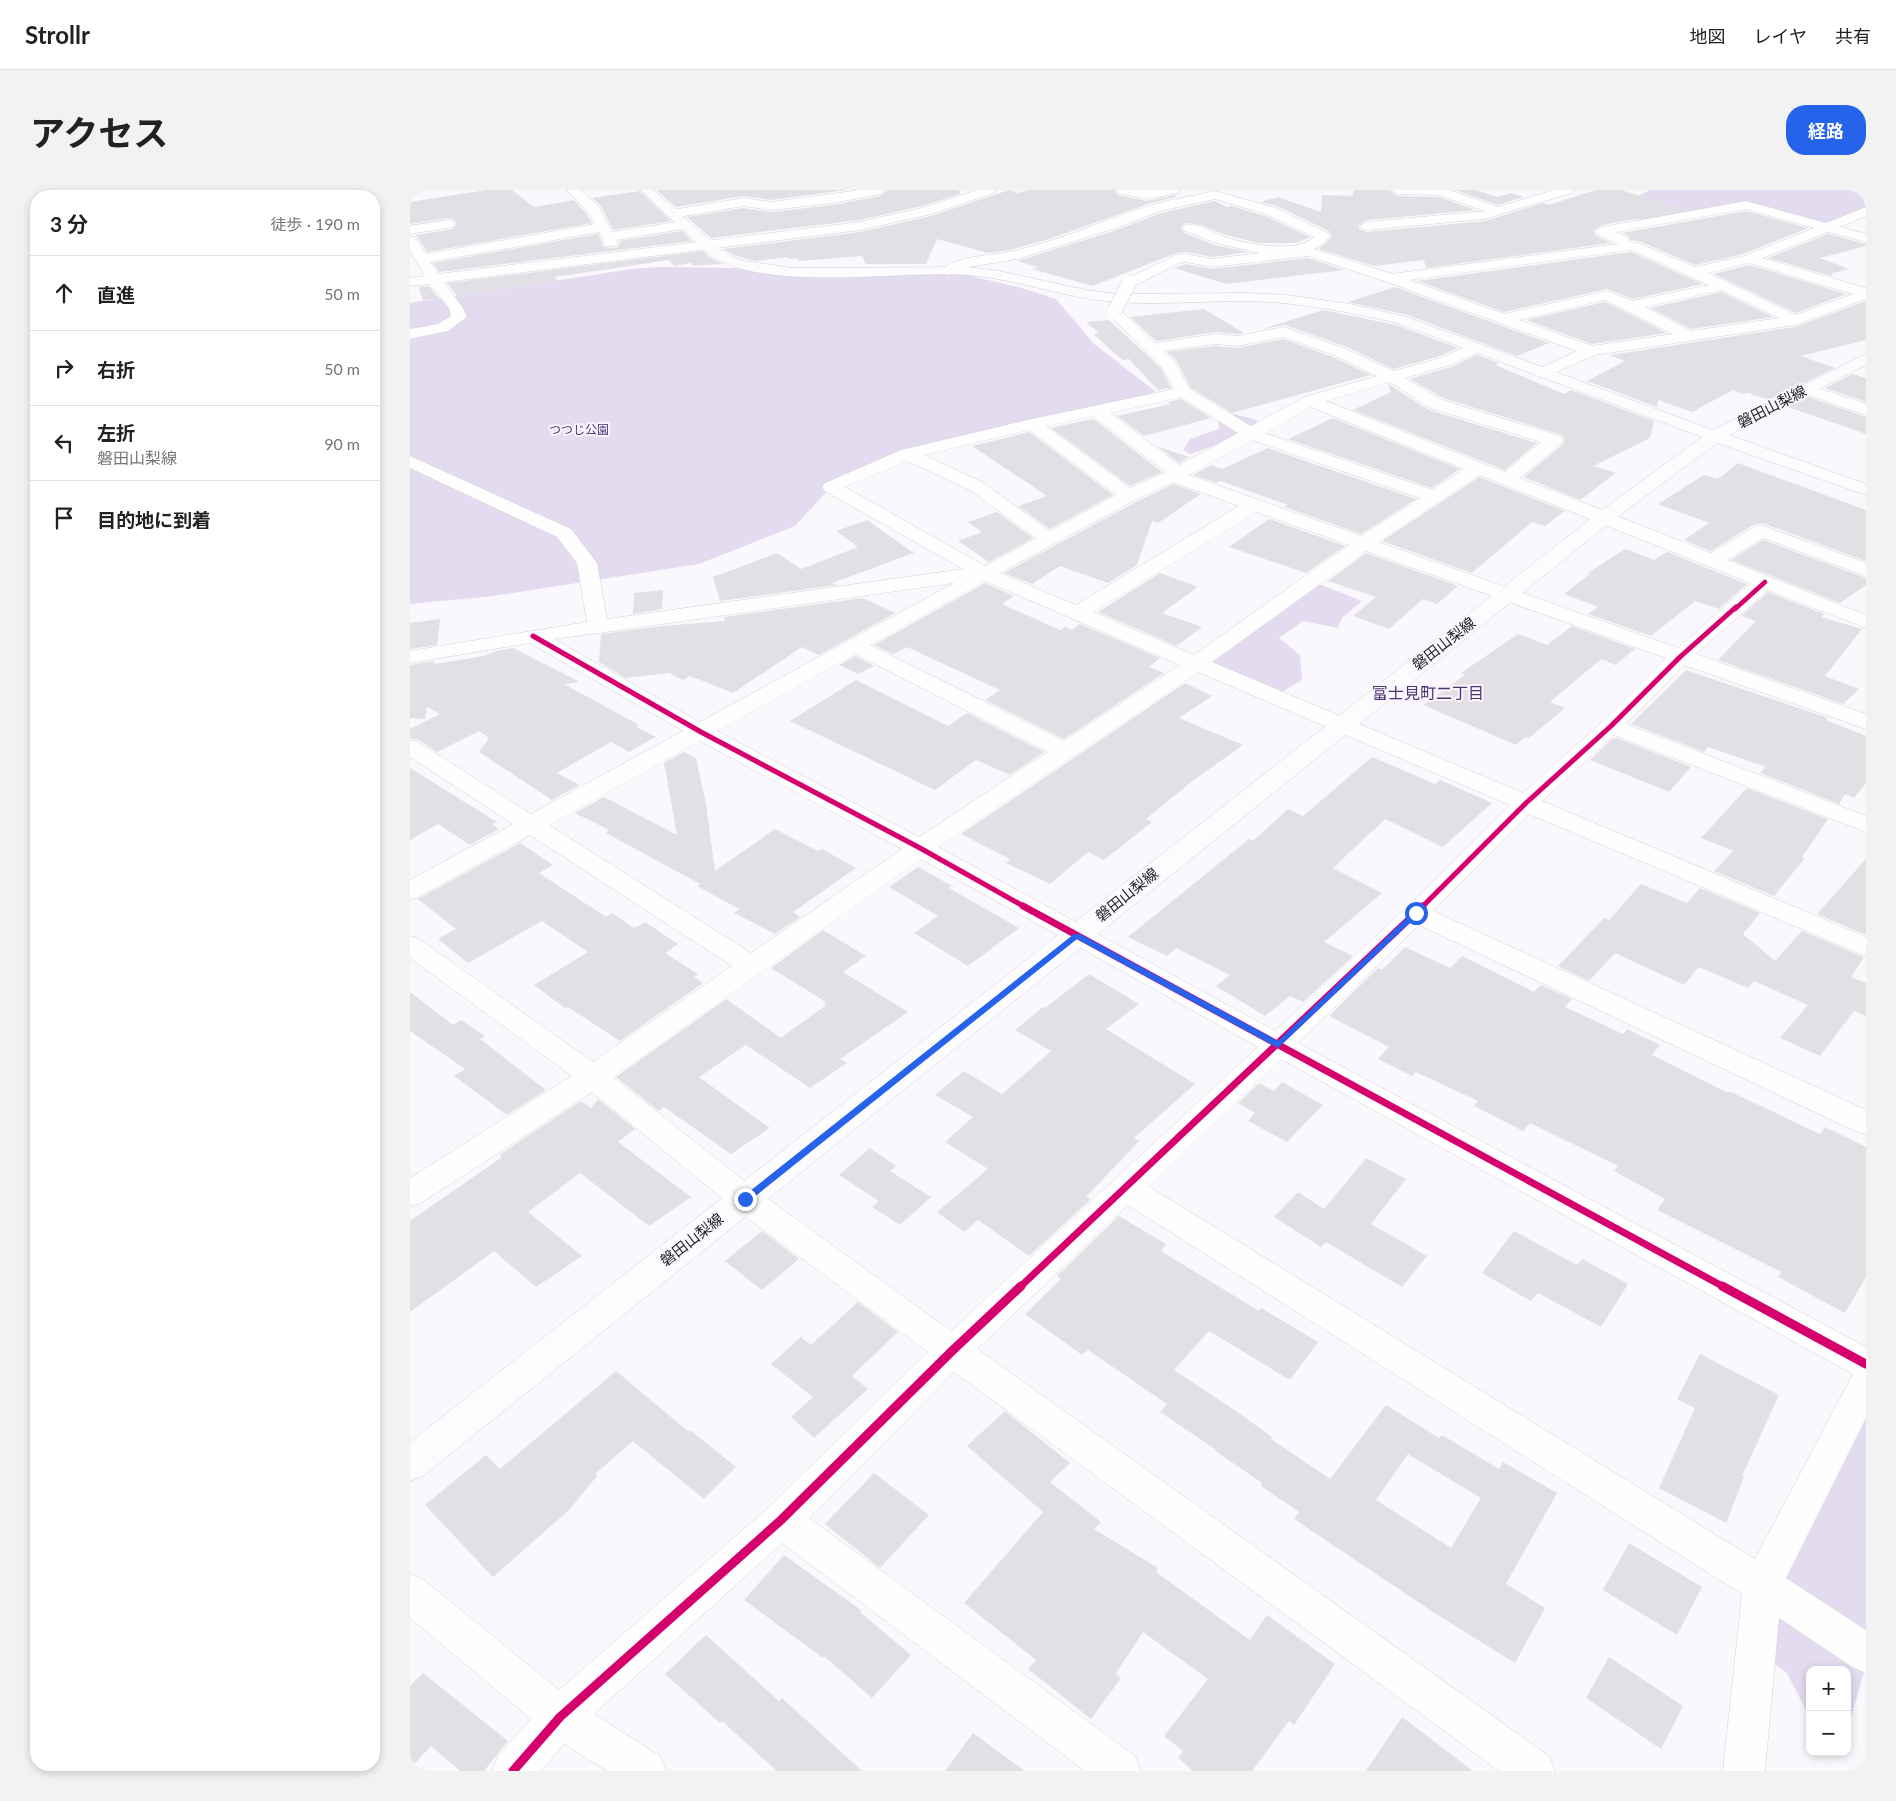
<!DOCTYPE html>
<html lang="ja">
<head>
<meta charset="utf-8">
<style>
	body { margin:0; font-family:Lato,"Noto Sans JP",sans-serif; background:#f2f2f2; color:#222 }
	.controls { position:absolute; right:15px; bottom:15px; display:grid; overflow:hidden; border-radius:10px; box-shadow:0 2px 8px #0003 }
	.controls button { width:45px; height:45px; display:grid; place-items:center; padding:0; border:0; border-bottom:1px solid #e0e0e0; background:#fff; color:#222; font:25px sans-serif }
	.stop { position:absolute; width:15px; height:15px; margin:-11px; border:4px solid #2563eb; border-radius:50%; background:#fff }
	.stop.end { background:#2563eb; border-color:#fff; box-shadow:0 1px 5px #0008 }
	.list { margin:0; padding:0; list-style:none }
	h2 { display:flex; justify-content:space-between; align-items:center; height:65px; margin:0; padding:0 20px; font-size:21px }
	h2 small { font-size:16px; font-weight:400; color:#767676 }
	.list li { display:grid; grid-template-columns:32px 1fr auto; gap:15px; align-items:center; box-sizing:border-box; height:75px; padding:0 20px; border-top:1px solid #e0e0e0 }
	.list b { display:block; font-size:19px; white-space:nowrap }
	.list p { margin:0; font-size:16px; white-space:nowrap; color:#767676 }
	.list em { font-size:16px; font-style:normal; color:#767676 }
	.icon { flex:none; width:28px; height:28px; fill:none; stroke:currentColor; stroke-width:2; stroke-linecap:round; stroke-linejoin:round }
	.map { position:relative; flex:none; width:1456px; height:1581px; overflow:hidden; border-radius:20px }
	header { display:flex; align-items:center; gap:30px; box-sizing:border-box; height:70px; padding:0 25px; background:#fff; border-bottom:1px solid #e0e0e0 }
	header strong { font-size:24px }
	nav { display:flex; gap:28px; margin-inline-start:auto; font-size:18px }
	.intro { display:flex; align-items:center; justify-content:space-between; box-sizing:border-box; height:120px; padding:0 30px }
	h1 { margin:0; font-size:35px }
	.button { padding:12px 22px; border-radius:20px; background:#2563eb; color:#fff; font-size:18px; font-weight:700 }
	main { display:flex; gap:30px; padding:0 30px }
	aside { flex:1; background:#fff; border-radius:20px; box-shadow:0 2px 8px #0003 }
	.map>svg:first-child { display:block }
	.green { fill:#e3dbf0 }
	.building { fill:#e2e0e5; fill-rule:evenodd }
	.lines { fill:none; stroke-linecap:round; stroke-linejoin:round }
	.street-casing { stroke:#d2d0d5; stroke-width:1 }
	.secondary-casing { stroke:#d2d0d5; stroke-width:1 }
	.street { fill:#fefeff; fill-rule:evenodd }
	.secondary { fill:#fcfbfd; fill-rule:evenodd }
	.street-bridge-casing { stroke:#d2d0d5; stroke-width:15; stroke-linecap:butt }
	.street-bridge { stroke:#fefeff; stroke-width:14 }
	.cycleway-far3-casing { stroke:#f9f6ff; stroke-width:6 }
	.cycleway-far2-casing { stroke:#f9f6ff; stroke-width:8 }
	.cycleway-far1-casing { stroke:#f9f6ff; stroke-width:10 }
	.cycleway-casing { stroke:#f9f6ff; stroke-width:12 }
	.cycleway-far3 { stroke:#d6006c; stroke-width:4.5 }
	.cycleway-far2 { stroke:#d6006c; stroke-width:5 }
	.cycleway-far1 { stroke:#d6006c; stroke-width:7 }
	.cycleway { stroke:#d6006c; stroke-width:9 }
	.route { fill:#2563eb }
	.labels { text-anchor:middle; stroke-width:4; stroke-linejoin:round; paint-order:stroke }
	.far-park-label { font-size:12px; fill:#4f3370; stroke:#f9f6ff }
	.street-label { font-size:15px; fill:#201e23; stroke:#f9f6ff }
	.neighbourhood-label { font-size:16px; fill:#4f3570; stroke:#f9f6ff }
</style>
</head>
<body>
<header>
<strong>Strollr</strong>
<nav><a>地図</a><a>レイヤ</a><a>共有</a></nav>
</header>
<div class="intro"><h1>アクセス</h1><a class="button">経路</a></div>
<main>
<aside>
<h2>3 分<small>徒歩 · 190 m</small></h2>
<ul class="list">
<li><svg class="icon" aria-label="ahead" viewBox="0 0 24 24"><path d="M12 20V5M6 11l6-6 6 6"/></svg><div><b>直進</b></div><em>50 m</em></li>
<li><svg class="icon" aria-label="right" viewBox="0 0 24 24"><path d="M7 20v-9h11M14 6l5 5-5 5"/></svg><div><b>右折</b></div><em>50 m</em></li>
<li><svg class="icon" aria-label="left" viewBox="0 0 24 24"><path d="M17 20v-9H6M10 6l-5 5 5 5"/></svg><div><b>左折</b><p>磐田山梨線</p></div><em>90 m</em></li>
<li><svg class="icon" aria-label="arrive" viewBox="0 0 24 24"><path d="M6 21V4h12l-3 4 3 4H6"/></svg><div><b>目的地に到着</b></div></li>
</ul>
</aside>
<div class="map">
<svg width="1456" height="1581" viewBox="0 0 1456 1581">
	<rect width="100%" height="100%" fill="#faf8fd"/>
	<path class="green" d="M1240,0h216v21l-39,16 -81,-22 -96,18 -38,-13z
		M251,77l288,4 73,17 34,11 38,45 61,47 -19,11 -229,52 -76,33 -36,39 -96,38 -206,32 -83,8v-301l222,-34z
		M824,224l23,6 -1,8 -28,13 -38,13 -7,-4 7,-11 29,-10 -1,-10z
		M902,391l50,20 -20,17 -4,10 -35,-7 -24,17 21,17 2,25 -20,12 -81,-31z
		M1456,1193v282l-14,49h-5v-44h-37v48l-23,-45 -16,-12 16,-80 -16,-14z"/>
	<path class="building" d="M76,0h26l22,17 40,-7 12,13 6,10 -165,29 -11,-17 37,-6 4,-6 -4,-4 -5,-1 -38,6v-22z
		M246,0h190l-75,10 -28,-4 -67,11z
		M478,0h71l1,4 -38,12 -62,14 -149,18 -24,-21 56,-9 28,4 62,-7 47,-9z
		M599,0l8,3 12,-3h85l4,5 29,6 28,-6 1,2 -25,6 -105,37 -36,10 -22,3 -51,-14 -11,25h-60l-4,-8 -63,5 -2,-3 -8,1 -1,-2 -33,4 -22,-6 -10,-6 137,-17 71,-16z
		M944,0h35l8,6 42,1 37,13 -109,10 -9,6 2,4 7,2 118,-11 58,-18 5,2 48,-15h25l66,20 -85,15 -9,6 3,5 15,7 -185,25 -2,-8 -50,6 -55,-17 13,-12 -3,-6 -52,-25 -17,-4 18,-5 43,15 1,-17 26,1 5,-1z
		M1045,0h21l21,7 14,-4 13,4 -26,8z
		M229,1l32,30 -58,9 -12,-24 -9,-8z
		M805,11l12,6 5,-1 33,10 45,21 -14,6h-38l-32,-8 -25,-10 -16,-2 -4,4 3,6 31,12 34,7 -37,5 -26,-5 -10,1 -83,33 -61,-17 6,-2 -21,-6 97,-30 47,-18z
		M1336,21l62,17 -65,26 -48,11 -56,-24 -9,-1 -1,-4 -7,-3z
		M272,41l10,10 -253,31 -6,-9 165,-29 6,13 12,1 4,-4 -1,-3z
		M1418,44l38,10v2l-46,12 29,11 -19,5 3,1 -2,1 -63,-18z
		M293,61l7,7 13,6 -29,2 -3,-3 -17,3 -5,-6 -114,17 2,4 -100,15 -10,-13z
		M1221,62l72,32 -70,15 -26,-10 -103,23 -87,-31z
		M898,68l36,12 -118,14 -52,-16 12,-4 26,5z
		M1339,75l58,17 39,12 -50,19 -82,-39z
		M19,96l10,13 -16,1 -5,-13z
		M985,97l154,56 -32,13 -109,-41 -60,-13z
		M1311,102l52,25 -82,12 -41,-21z
		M1456,111v39l-65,16 34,12 -66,32 -21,-7 -6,1 -9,-4 -41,22 -34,-12 -1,7 -70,-26 38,-20 -15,-6 185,-28z
		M1195,112l62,31 -75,11 -66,-24z
		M794,119l40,24 -7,1 -21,-2 -60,9 -26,-24z
		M913,120l73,15 62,23 -21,9 -44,12 -46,-22 -62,-22 -23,4z
		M699,130l51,47 11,21 -13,2 -29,-31 -6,1 -8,-6 -21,-20 5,-1 -13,-11z
		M873,149l50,18 38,18 -139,38 -41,-25 -15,-28 -9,-8 49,-6 21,2z
		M1067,165l22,8 -4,2 69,29 7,-4 83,31 -4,17 -57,28 23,7 -36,27 -56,-23 38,-32 3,-5 -3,-5 -119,-37 -33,-19 41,-12z
		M1443,184l13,4v24l-41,-14z
		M978,194l41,26 108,33 -32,27 -152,-60 38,-18z
		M1398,207l58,20v17l-78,-27z
		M771,209l30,19 -67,18 -27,-20 54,-12 -3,-2z
		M923,228l127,51 -28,19 -144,-49z
		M681,229l4,1 67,52 -32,14 -79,-58z
		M619,242l84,63 -63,34 -32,-23 29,-10 -75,-50z
		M747,256l32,11 -10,6z
		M858,258l148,51 -55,35 -76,-27 3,-2 -68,-24 -3,2 -24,-8 18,-10 11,4z
		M1328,273l128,47v51l-104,-38 -9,2 -42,26 -27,-11 25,-17 -51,-19 46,-29 14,4z
		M1069,287l86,34 -20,15 -13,-4 -60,51 -90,-32z
		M763,294l28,10 -43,29 -6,-2 -15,44 -29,18 -48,-17 -28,18 -28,-11 132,-71z
		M587,322l36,26 -44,24 -31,-21 24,-9 -14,-10z
		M859,329l76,27 -39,27 -77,-26z
		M457,330l47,33 -82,30 5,2 -117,16 -7,-24 64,-24 24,16 57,-22 -22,-16z
		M1353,350l103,38v7l-26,18 -109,-43z
		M1215,359l29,11 13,-8 80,32 -28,25 -24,-8 -44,35 -63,-22 10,-7 -34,-13 26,-20 -2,-1z
		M956,363l92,33 -21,18 -14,-5 -34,30 -36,-13 23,-19 -48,-16z
		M750,383l38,14 -36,26 40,14 -25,19 -79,-34z
		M575,393l29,13 -12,8 58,26 5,-3 7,3 8,-6 80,34 -11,9 15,6 -100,66 -79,-39 15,-10 -93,-43 -14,7 -19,-9z
		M253,400l-1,19 -29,5 1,-21z
		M1358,402l56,22 -3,3 41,12 -37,47 34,13 -16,15 -125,-44 38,-39 -15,-5z
		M453,408l32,15 -76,42 -17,-8 -69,46 -43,-17 -7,4 -14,-7 -43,5 -27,-16 2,-28 61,-8 63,-5 -1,-4z
		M30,429l-3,26 -27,4v-26z
		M1162,436l63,23 -20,16 -14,-6 -51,43 15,6 -36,30 -4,-1 -9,8 -93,-40 42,-30 -4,-2 57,-39 29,11z
		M103,458l67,34 -16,2 75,41 -3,2 20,10 -27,15 -18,-10 -54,31 23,12 -28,15 -73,-48 10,-14 -10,-7 -42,21 -18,-12 -9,-2v-9l30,-15 -13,-7 -2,12 -15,-1v-53l24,-4v3l50,-8 12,-5z
		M445,466l19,10 -16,8 -19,-9z
		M1276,480l142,48 -2,2 40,16v47l-12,15 -9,-4 -6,10 -79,-31 6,-6 -58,-20 -4,5 -73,-28z
		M446,490l92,46 19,-13 77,39 -34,23 -34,-15 -41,30 -145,-69z
		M775,493l27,13 -33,22 64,27 -52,37 -45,37 6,3 -48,38 -16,-8 -38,32 -44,-21 4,-4 -49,-25z
		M1207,548l74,29 -22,25 -79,-32 22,-21z
		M274,562l12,6 10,46 9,67 60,-42 43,22 4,-2 34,19 -63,44 7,5 -25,17 -41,-21 5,-4 -42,-23 3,-2 -94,-51 3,-3 -34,-17 29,-16 73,38 -13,-72z
		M962,567l63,27 5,-4 52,23 -49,44 -58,-28 -52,49 49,25 -58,49 29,14 -50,46 -13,-6 -25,20 -49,-30 14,-11 -54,-27 -9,8 -39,-19 121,-98 4,2 35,-32 15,7z
		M0,578l87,54 -5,2 7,5 -29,16 -32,-21 -28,16z
		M1337,598l81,31 -26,38 3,1 -31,38 -60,-25 19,-20 -32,-13z
		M110,653l33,22 -14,8 67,44 6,-4 22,15 11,-6 33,22 -13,9 33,21 -4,3 9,6 -83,58 -52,-34 -3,1 -31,-23 54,-33 -46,-31 -74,42 -30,-24 18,-10 -38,-30z
		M1456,669v76l-49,-21z
		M508,677l34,19 -3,2 70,40 -51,38 -54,-33 24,-17 -49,-29z
		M1231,694l46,19 13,-15 60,25 -17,21 32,27 27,-30 62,26 -13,20 15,6v33l-12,-5 -34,45 -40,-18 28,-33 -54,-24 -6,7 -49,-21 -15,18 -69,-32 -26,28 -31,-15 46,-48 5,2z
		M413,740l43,26 -23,16 65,40 -68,47 7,4 -37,25 -64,-43 -47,32 71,51 -39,26 -67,-47 -5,4 -43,-34 110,-78 55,39 45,-33 -2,-1 2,-2 -55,-34z
		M995,757l45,21 12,-12 72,36 7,-7 31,14 -7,8 58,27 4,-5 33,16 -8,10 76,38 1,-2 91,43 5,-7 41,20v130l-21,36 -67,-36 3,-5 -124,-62 8,-11 -51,-28 4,-5 -88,-43 -7,8 -49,-25 4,-5 -62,-29 -4,4 -34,-17 11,-12 -60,-31 49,-48 4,2z
		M679,784l50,30 -33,25 89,55 -61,54 5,3 -53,56 5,2 -62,57 -51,-36 -14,12 -27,-20 51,-43 -43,-27 28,-25 -38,-22 29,-24 38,23 49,-43 -36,-21 28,-23 2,1z
		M0,802l43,33 8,-5 24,16 -5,3 66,51 -39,25 -53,-39 11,-7 -55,-38z
		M872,892l41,23 -36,37 -39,-21 7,-8 -17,-10 21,-20 15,8z
		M188,909l37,30 -17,13 73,55 -42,29 -69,-53 -52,39 54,44 -46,31 -42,-36 -84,61v-91l92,-64 -3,-2 82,-54 10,7z
		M460,958l26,18 -6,5 41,26 -31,28 -28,-18 7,-6 -40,-26z
		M956,968l40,21 -35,45 56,32 -25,31 -76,-45 -5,5 -47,-30 24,-25 26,17z
		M709,1026l47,28 -5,7 98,60 2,-3 57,34 -28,38 -81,-49 -35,39 62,41 36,26 -1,2 59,40 56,-74 53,33 3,-3 57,34 4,-7 54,31 -51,91 39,24 -30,55 -79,-49 -142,-95 5,-7 -38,-26 1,-3 -48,-33 1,-1 -55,-37 7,-8 -79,-54 -6,5 -57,-41 36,-35 -4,-3zM998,1264l73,44 -30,50 -75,-48z
		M352,1041l37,28 -37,31 -37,-29z
		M1104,1041l63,34 5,-6 46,25 -27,43 -63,-34 -7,8 -49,-28z
		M448,1112l40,30 -46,44 16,13 -54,49 -23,-21 22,-20 -42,-33 30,-27 10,8z
		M1290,1164l79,41 -37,81 2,1 -18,46 -67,-35 36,-80 -18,-9z
		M206,1181l73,61 1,-2 46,37 -32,32 -71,-58 -38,33 2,2 -28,34 -76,67 -68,-72 61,-50 14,14z
		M595,1221l65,52 -20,19 51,40 -7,7 64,39 -2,4 94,68 17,-25 68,49 -41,61 -5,-4 -37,50h-59l-15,-13 5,-7 -19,-15 44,-57 -65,-47 -27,41 5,5 -30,41 -63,-50 8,-9 -72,-57 79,-91 -76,-66z
		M464,1283l55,42 -49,53 -55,-44z
		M1219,1353l73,44 -25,48 -74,-45z
		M374,1365l77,55 -1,2 51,43 -39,43 -48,-42 -1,2 -79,-58z
		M296,1445l73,66 3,-3 80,73h-85l-55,-50 -2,2 -55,-49z
		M1199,1467l74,49 -22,43 -75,-51z
		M13,1483l85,68 -24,30h-24l-29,-25 -21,23v-83z
		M992,1527l71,54h-107z
		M563,1543l52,38h-80z"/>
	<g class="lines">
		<g class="street-casing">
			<path id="street" d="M157,0h13l19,17 13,25 71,-11 7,4 -7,4 -67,11 2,3 -2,3h-10l-7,-14 -169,30 8,12 422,-52 62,-14 55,-18h19l-2,3 -63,21 -71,16 -416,52 19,26 4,9 -19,14 -38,8v-10l28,-5 13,-8 -2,-8 -19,-24 -20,2v-8l15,-2 -15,-25v-15l5,1 11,17 169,-30 -7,-12z
				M450,0h26l-6,4 -47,9 -62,7 -28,-4 -71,12 -7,-4 7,-4 71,-12 28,4z
				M706,0h64l-2,3 -31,6 -29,-6z
				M981,0h58l49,17 56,-17h20l-2,3 -88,26 -117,11 -5,-1 -2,-3 7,-4 118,-11 -46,-16 -42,-1z
				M805,1l61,17 52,25 2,3c-4,6 -9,11 -16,13l78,25 226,-30 -21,-10 -2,-3 7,-4 144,-26 80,22 40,-16v9l-26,11 26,7v8l-38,-10 -66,26 104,30v11l-71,26 -200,30 -52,23 -6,-2 -2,-3 2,-3 40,-19 -190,-69 -79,-26 -96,11 -26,-5 -7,1 -45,23h-10l-2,-3 2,-3 52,-25 10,-1 26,5 48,-6 -44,-10 -31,-12 -2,-3 2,-3c13,-3 28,8 40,12 21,7 72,17 89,0l-48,-23 -51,-15 -55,12 -47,18 -96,30 -48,8 -20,8 -5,-1 -2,-3c12,-16 50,-15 68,-19 49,-11 94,-32 142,-47 20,-6 42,-9 63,-14zM1336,19l68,19 -70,28 -49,11 -57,-24 -9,-1 -1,-4 -12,-6zM1221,60l78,35 -76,16 -26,-10 -103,23 -95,-34zM1339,73l104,31 -57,21 -88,-42zM1311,100l58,28 -88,13 -46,-24zM1195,110l68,34 -81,12 -73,-26z
				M38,30l5,1 2,3 -2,3 -43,7v-8z
				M704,118l5,1 36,34 61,-9 21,2 47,-9 62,22 47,22 45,-12 32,-14h12l2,3 -2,3 -32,14 -45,13 37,22 118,36 3,4 -3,4 -40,34 191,75 43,-26 7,-2 105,38v13l-103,-38 -36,22 139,55v13l-98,-38 -72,64 170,60v15l-182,-64 -58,59 240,92v16l-252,-97 -72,66 324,136v19l-337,-142 -96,97 433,199v24l-11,-3 -436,-206 -121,118 568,304v71l-80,160 80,52v43l-14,-6 -73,-49 -14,153h-42l19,-177 -614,-389 -151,144 572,407 6,15h-56l-545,-399 -145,146 326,238 6,15h-56l-303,-228 -188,171 66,42 6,15h-59l-43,-27 -23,27h-49l6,-15 33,-37 -121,-101v-44l14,6 135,110 209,-182 160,-156 -194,-144 -142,-116 -171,111 -11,3v-28l162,-102 -162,-118v-22l9,3 174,123 139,-96 -202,-131 -111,62 -9,2v-19l103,-56 -103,-67v-17l8,2 113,72 152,-83 -153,-88 -120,20v-12l177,-29 -10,-59 -20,-26 -147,-69v-12l161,73 26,34 10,56 356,-50 -138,-78 -3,-4 3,-4 76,-33 131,-31 142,-30 -13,-23 -52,-51 -2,-3 2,-3zM873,147l51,18 43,21 -73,21 -53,29 -61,-37 -16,-28 -11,-10 53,-7 21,2zM980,192l40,26 111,34 -36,30 -179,-71zM771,207l57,36 -59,32 -69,-52zM901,217l153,62 -32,21 -167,-57zM683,226l73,56 -36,16 -84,-62zM619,240l87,65 -66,36 -68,-49 -58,-27zM842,250l168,58 -59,38 -173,-61zM497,271l63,29 66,48 -51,28 -140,-79zM1069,285l272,108 -73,65 -300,-106zM763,292l66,24 -163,99 -76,-32 135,-73zM846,322l93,33 -155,110 -101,-43zM956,361l300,107 -63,63 -80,72 -311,-131zM575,391l195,84 -116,76 -194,-96zM544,393l-254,139 -146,-83 44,-6zM445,464l193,98 -129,85 -202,-106zM788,482l312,133 -103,102 -132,124 -337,-184zM290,551l202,108 -151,104 -202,-128zM511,669l337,188 -307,284 -195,-141 -143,-113zM871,869l572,315 -98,185 -607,-373z
				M1396,194l60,20v11l-66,-23 -2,-3 2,-3z"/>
		</g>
		<g class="secondary-casing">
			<path id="secondary" d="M230,0h13l68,60 11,7 12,4 49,7 174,-1 32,4 87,19 30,4 133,-1 38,2 63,9 57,13 306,113 153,-76v11l-137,70 137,49v11l-149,-52 -105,78 -1189,955 -13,5v-39l1188,-929 104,-76 -305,-114c-49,-11 -98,-21 -149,-22 -44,0 -88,4 -132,1 -50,-3 -98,-23 -148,-27 -69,-5 -200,18 -257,-19z"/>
		</g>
		<use href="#street" class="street"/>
		<use href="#secondary" class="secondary"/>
		<g class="street-bridge-casing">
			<path id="street-bridge" d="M704,122l15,-29"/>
		</g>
		<use href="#street-bridge" class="street-bridge"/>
		<g class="cycleway-far3-casing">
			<path id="cycleway-far3" d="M1325,419l30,-27"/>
		</g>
		<g class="cycleway-far2-casing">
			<path id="cycleway-far2" d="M123,446l168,96 219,116 105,59
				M1012,717l104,-104 85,-77 69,-69 56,-50"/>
		</g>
		<g class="cycleway-far1-casing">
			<path id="cycleway-far1" d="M613,716l701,381
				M610,1097l403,-381"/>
		</g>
		<g class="cycleway-casing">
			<path id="cycleway" d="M1312,1096l144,78
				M103,1581l47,-54 221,-197 171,-169 69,-65"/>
		</g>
		<use href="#cycleway-far3" class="cycleway-far3"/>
		<use href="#cycleway-far2" class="cycleway-far2"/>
		<use href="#cycleway-far1" class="cycleway-far1"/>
		<use href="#cycleway" class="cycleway"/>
	</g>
	<path class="route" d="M1004,721l6,2 -142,135 -201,-109 -329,263h-7l-1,-3 334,-265h6l198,107z"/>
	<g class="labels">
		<g class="far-park-label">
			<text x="169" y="244">つつじ公園</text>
		</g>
		<g class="street-label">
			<text transform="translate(1362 217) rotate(-27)" y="5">磐田山梨線</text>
			<text transform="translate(1034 454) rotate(-38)" y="5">磐田山梨線</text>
			<text transform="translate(717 705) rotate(-39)" y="5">磐田山梨線</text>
			<text transform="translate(282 1050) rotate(-38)" y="5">磐田山梨線</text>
		</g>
		<g class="neighbourhood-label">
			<text x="1018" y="509">富士見町二丁目</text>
		</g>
	</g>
</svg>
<div class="controls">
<button>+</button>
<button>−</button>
</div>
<div class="stop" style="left:1006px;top:723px"></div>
<div class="stop end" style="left:335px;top:1009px"></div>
</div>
</main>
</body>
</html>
